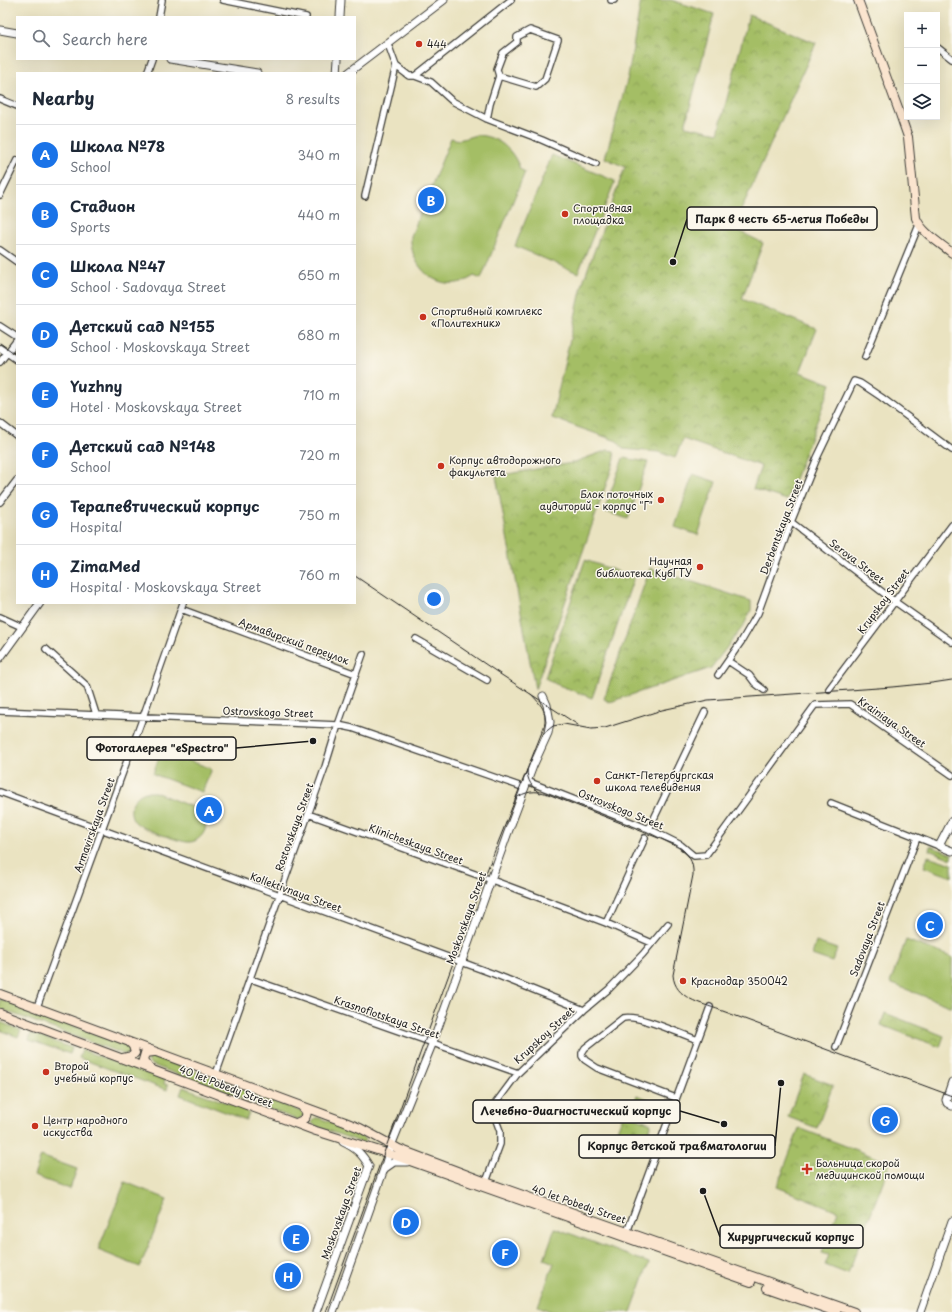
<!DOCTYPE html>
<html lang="en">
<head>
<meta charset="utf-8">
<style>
	body { margin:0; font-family:"Playpen Sans",sans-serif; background:#f2f2f3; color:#1f2937 }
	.controls { position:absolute; right:12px; top:12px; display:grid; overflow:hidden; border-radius:0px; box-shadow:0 4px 16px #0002 }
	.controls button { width:36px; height:36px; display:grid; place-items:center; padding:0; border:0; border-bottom:1px solid #e0e1e3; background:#fff; color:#1f2937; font:20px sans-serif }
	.you { position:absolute; left:434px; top:599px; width:14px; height:14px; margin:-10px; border:3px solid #fff; border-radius:50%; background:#1a73e8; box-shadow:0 0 0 6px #1a73e833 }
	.badge { display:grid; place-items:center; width:26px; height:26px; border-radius:50%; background:#1a73e8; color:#fff; font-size:13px; font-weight:700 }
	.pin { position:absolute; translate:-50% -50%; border:2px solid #fff; box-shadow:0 1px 4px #0006 }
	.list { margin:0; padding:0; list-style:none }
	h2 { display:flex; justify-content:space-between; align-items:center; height:52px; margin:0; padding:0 16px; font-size:17px }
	h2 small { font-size:13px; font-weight:400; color:#747a83 }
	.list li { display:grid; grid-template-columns:26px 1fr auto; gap:12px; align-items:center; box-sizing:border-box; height:60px; padding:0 16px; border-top:1px solid #e0e1e3 }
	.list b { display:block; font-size:15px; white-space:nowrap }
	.list p { margin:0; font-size:13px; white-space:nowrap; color:#747a83 }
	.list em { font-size:13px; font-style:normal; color:#747a83 }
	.icon { flex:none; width:22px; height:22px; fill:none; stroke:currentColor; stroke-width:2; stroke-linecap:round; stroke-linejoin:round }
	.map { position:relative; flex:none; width:952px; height:1312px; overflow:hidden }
	.search { position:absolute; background:#fff; box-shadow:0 4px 16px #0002; left:16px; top:16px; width:340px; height:44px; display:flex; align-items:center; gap:10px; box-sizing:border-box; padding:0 14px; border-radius:0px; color:#747a83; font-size:15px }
	.panel { position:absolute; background:#fff; box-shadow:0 4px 16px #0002; left:16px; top:72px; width:340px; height:532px; border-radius:0px }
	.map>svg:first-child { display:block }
	.green { fill:#a4be65; stroke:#606d40 }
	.park { fill:url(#park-crowns); stroke:#606d40 }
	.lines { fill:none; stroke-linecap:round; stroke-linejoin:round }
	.minor-casing { stroke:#3b3a35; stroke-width:8 }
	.tertiary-casing { stroke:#3b3a35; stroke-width:9 }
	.secondary-casing { stroke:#3b3a35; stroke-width:10 }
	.minor { stroke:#fff; stroke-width:5.5 }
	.tertiary { stroke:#fff; stroke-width:7 }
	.secondary { stroke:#fbe5cf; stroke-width:8 }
	.tram { stroke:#1c1c1c; stroke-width:1 }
	.poi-dot { fill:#c8321e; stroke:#fbf7ec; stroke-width:1.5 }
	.labels { text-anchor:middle; stroke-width:3; stroke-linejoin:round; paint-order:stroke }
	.poi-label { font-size:10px; fill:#1c1c1c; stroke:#fbf7ec; text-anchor:start }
	.street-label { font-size:10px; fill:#1c1c1c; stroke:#fbf7ec }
	.leader { fill:none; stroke:#1c1c1c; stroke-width:1.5 }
	.callout-dot { fill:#1c1c1c; stroke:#fbf7ec; stroke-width:1.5 }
	.callout { fill:#fbf7ec; stroke:#1c1c1c; stroke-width:1.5 }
	.callout-label { font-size:11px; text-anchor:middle; font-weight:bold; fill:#1c1c1c }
</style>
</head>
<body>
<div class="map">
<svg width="952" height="1312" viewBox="0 0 952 1312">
	<defs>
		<pattern id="park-crowns" width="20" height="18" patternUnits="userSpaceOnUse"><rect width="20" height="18" fill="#a4be65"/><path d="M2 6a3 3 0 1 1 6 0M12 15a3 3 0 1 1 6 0" fill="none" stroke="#859a52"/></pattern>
	</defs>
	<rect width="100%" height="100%" fill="#fbf7ec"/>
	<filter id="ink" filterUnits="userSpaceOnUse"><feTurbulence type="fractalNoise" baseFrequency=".025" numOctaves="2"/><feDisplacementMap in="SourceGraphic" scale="8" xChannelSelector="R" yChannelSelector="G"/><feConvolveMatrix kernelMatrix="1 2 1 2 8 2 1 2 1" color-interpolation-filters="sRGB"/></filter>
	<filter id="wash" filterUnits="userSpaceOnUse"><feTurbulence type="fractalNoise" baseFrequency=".012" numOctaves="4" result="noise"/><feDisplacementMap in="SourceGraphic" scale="16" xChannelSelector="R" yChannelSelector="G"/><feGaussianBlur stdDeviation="0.9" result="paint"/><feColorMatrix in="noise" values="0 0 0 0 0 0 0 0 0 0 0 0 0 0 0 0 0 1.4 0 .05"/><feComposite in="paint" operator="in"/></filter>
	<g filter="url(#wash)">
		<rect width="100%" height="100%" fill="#eae3c1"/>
		<path class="green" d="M476,135c22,1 37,14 44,34l5,3 -44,107 -7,-3c-31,21 -65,-6 -63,-40l40,-98 8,2z
			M552,155l63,26 -37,92 -63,-27z
			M623,458l25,4 -20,57 -24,-8z
			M693,474l23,8 -18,53 -23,-8z
			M161,751l49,17 1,3 -9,21 -49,-18z
			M146,792h9l44,18c6,5 8,12 6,20 -3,7 -9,12 -16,12 -7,1 -48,-14 -53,-19 -11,-11 -3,-28 10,-31z
			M930,846l22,8v5l-23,-9z
			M928,856l24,8v13l-28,-10z
			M906,940l46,17v50l-62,-24z
			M816,942l21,7 -5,13 -20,-7z
			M0,999l127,46 3,2v5l-2,2h-5l-123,-45z
			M0,1022l21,8 -3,7 -18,-7z
			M31,1033l41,15 -2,6 -41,-14z
			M82,1050l83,30 -1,4 4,1 -1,5 -88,-32z
			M149,1055h4l149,57 2,3 -6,5 -148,-56 -3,-4z
			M183,1087l64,23 2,3 -3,7 -66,-25z
			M315,1118h4l37,13 5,3 4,7 -2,2 -48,-17 -3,-3z
			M41,1156l36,13 -7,20 -36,-13z
			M125,1182l42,17 -27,68 -42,-17z
			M555,1228l94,35 -18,49h-79l-14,-6 16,-43 -10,-4z"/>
		<path class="park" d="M641,0h30l43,14 -29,112 33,7 31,-118 67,28 -83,185 30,15 -21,56 75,30 -17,43 31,12 -44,116 -34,-11 8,-23 -78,-27 -8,19 -17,-6 -35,-3 -6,-8 -65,-23 31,-136 42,-115 -20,-9 23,-81z
			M608,450l6,1 1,8 -80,230 -39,-213 76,-13z
			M585,560l49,17 -42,121 -36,-14 -11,-6z
			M650,568l101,33v9l-7,15 -33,43 -101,34 -6,-3z
			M885,1013l59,23 -4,11 -59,-22z
			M804,1074l29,11 -16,43 -29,-11z
			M637,1095l21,8 -5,15 -21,-8z
			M624,1113l27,10 -6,17 -28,-10z
			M799,1128l91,35 -42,111 -23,-9 4,-10 -7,-2 16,-42 -61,-24z"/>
	</g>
	<g filter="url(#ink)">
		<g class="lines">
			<g class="minor-casing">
				<path id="minor" d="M223,0l83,17
					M611,0h3
					M159,17l3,-17
					M938,48l14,11
					M396,66l13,10h6l96,-76
					M147,73l5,-14
					M415,76l16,6 21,19 35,18 55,21 54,24
					M0,99l17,7
					M487,119l3,-15 9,-28 -2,-7 6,-16 14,-11v-5l13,-7 28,10 -13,39 -9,8 -37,-11
					M0,195l17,-35
					M365,196l31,-130 -8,-22
					M0,250l17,12
					M0,326l17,11
					M0,348l17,12
					M865,357l54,-132
					M0,362l17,-22
					M0,423l17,13
					M0,502l17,-22
					M791,522l103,79 58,41
					M181,609l175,65
					M0,617l22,10
					M416,639l71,41
					M46,649l41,37 9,28
					M728,661l21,14 6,8 9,7
					M718,675l23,-33 17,-29 33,-91 26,-64 37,-77 6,2 21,14 71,53
					M829,689l123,-164
					M0,711l338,14 14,3 173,60
					M527,781l122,48 32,16 13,11 12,-1 109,-150 35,-1 102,71
					M0,792l494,182 90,36
					M831,803l108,43
					M308,814l192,69 106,40 46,20
					M649,829l56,-117
					M606,923l39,-85
					M251,979l267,94
					M37,1007l106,-290 40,-114
					M836,1047l81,-209
					M216,1074l109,-307 13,-42 25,-71
					M676,1098l-79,-30 -12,-8 -3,-4v-3l3,-5 38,-30c16,-4 57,16 75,22
					M486,1182l14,-38v-13l-7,-19 2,-8 23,-31 66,-63 25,-21 34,-35 25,-30
					M626,1235l84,-228"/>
			</g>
			<g class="tertiary-casing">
				<path id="tertiary" d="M340,17l1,-17
					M0,30l17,3
					M170,59l87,14
					M337,73l1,-14
					M348,73l96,-73
					M0,658l40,-55
					M952,821l-13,25 13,5
					M952,1082l-6,18 1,3 5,3
					M384,1169l10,-7h13
					M316,1312l53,-146c-7,-12 -13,-18 -26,-24
					M333,1312l51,-143 7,-23 42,-104 74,-207 26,-69 15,-33 2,-11 -3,-17 -4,-9
					M920,1312l32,-91"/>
			</g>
			<g class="secondary-casing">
				<path id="secondary" d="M858,0l42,114 8,23 8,81c6,15 24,25 36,35
					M0,994l345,128 15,6 39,21 87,33 368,130
					M0,1013l316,118 80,25 355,126
					M123,1058l9,-2 3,-3 -2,-7 -4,-4
					M149,1068l-6,-8 2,-7 9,-1
					M296,1123c9,-3 15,-9 6,-16
					M767,1288l69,24"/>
			</g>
			<use href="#minor" class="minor"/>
			<use href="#tertiary" class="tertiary"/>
			<use href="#secondary" class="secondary"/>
			<path class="tram" d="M0,343l17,12
				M355,576l145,98 78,51
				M543,734l10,-8 11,-2 27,5 14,-1 57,-18 46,-10 184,-13 40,-4 20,-3
				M527,770c0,10 5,18 13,23
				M515,799c10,-8 21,-9 33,-5l128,51c12,7 18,17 17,30l-20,100c2,24 28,28 47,35l232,86
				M326,1312l158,-434 60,-151c4,-16 -3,-22 -13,-33"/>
		</g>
	</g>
	<g class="poi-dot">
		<circle cx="419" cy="44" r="4"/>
		<circle cx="565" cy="214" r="4"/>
		<circle cx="423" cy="317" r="4"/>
		<circle cx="441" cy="466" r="4"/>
		<circle cx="661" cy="500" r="4"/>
		<circle cx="700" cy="567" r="4"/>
		<circle cx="597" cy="781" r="4"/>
		<circle cx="683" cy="981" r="4"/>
		<circle cx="46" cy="1072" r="4"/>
		<circle cx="35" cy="1126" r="4"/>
		<path d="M805 1163h4v4h4v4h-4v4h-4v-4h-4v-4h4z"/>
	</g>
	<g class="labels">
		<g class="poi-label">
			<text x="427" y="48">444</text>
			<text x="573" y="212">Спортивная<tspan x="573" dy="12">площадка</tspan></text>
			<text x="431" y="315">Спортивный комплекс<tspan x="431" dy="12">«Политехник»</tspan></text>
			<text x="449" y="464">Корпус автодорожного<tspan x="449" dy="12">факультета</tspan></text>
			<text x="653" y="498" text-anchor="end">Блок поточных<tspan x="653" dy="12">аудиторий - корпус "Г"</tspan></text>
			<text x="692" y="565" text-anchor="end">Научная<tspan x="692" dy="12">библиотека КубГТУ</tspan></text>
			<text x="605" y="779">Санкт-Петербургская<tspan x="605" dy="12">школа телевидения</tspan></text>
			<text x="691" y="985">Краснодар 350042</text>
			<text x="54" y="1070">Второй<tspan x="54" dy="12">учебный корпус</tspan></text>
			<text x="43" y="1124">Центр народного<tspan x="43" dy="12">искусства</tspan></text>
			<text x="816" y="1167">Больница скорой<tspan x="816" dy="12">медицинской помощи</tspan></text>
		</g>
		<g class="street-label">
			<text transform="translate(781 527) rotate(-69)" y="4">Derbentskaya Street</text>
			<text transform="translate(857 561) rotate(37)" y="4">Serova Street</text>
			<text transform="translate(883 601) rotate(-53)" y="4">Krupskoy Street</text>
			<text transform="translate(294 641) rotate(20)" y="4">Армавирский переулок</text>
			<text transform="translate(268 712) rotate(2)" y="4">Ostrovskogo Street</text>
			<text transform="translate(892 722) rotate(35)" y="4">Krainiaya Street</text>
			<text transform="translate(621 809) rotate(22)" y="4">Ostrovskogo Street</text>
			<text transform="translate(94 825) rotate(-70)" y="4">Armavirskaya Street</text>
			<text transform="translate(294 827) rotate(-70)" y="4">Rostovskaya Street</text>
			<text transform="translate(416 844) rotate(20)" y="4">Klinicheskaya Street</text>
			<text transform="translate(296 892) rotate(20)" y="4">Kollektivnaya Street</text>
			<text transform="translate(466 918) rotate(-70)" y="4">Moskovskaya Street</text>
			<text transform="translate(867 939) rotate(-69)" y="4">Sadovaya Street</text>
			<text transform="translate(387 1017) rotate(19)" y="4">Krasnoflotskaya Street</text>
			<text transform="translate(544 1035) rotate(-43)" y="4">Krupskoy Street</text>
			<text transform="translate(226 1086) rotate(21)" y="4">40 let Pobedy Street</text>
			<text transform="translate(579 1204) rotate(19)" y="4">40 let Pobedy Street</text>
			<text transform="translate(341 1213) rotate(-70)" y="4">Moskovskaya Street</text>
		</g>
	</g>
	<path class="leader" d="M673 262L687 219M313 741L236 748M724 1124L680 1111M781 1083L775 1146M703 1191L720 1237"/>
	<g class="callout-dot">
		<circle cx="673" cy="262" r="4"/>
		<circle cx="313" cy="741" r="4"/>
		<circle cx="724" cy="1124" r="4"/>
		<circle cx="781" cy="1083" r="4"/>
		<circle cx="703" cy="1191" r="4"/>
	</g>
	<g class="callout">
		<rect x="687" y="207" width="190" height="23" rx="4"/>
		<rect x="87" y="737" width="149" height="23" rx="4"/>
		<rect x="473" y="1100" width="207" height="23" rx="4"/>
		<rect x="579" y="1135" width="196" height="23" rx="4"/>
		<rect x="720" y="1225" width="143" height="23" rx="4"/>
	</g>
	<g class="callout-label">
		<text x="782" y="223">Парк в честь 65-летия Победы</text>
		<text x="162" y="752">Фотогалерея "eSpectro"</text>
		<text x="576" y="1115">Лечебно-диагностический корпус</text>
		<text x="677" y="1150">Корпус детской травматологии</text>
		<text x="791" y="1241">Хирургический корпус</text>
	</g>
</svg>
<div class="controls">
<button>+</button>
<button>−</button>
<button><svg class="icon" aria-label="layers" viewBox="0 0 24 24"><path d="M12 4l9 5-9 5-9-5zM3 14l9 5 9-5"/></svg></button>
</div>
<div class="you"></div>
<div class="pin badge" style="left:209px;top:810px">A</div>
<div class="pin badge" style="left:431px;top:200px">B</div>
<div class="pin badge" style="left:930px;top:925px">C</div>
<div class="pin badge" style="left:406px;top:1222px">D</div>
<div class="pin badge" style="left:296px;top:1238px">E</div>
<div class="pin badge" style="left:505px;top:1253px">F</div>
<div class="pin badge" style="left:885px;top:1120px">G</div>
<div class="pin badge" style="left:288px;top:1276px">H</div>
<div class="search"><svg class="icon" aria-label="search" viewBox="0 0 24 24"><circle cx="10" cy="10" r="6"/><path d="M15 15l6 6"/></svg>Search here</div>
<section class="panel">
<h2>Nearby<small>8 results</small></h2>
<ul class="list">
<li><span class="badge">A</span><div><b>Школа №78</b><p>School</p></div><em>340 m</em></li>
<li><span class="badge">B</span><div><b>Стадион</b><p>Sports</p></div><em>440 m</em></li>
<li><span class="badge">C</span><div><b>Школа №47</b><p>School · Sadovaya Street</p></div><em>650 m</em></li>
<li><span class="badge">D</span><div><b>Детский сад №155</b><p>School · Moskovskaya Street</p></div><em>680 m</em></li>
<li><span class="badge">E</span><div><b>Yuzhny</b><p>Hotel · Moskovskaya Street</p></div><em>710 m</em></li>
<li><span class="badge">F</span><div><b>Детский сад №148</b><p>School</p></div><em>720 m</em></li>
<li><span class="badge">G</span><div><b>Терапевтический корпус</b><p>Hospital</p></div><em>750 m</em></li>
<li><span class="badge">H</span><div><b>ZimaMed</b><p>Hospital · Moskovskaya Street</p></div><em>760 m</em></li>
</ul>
</section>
</div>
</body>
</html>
